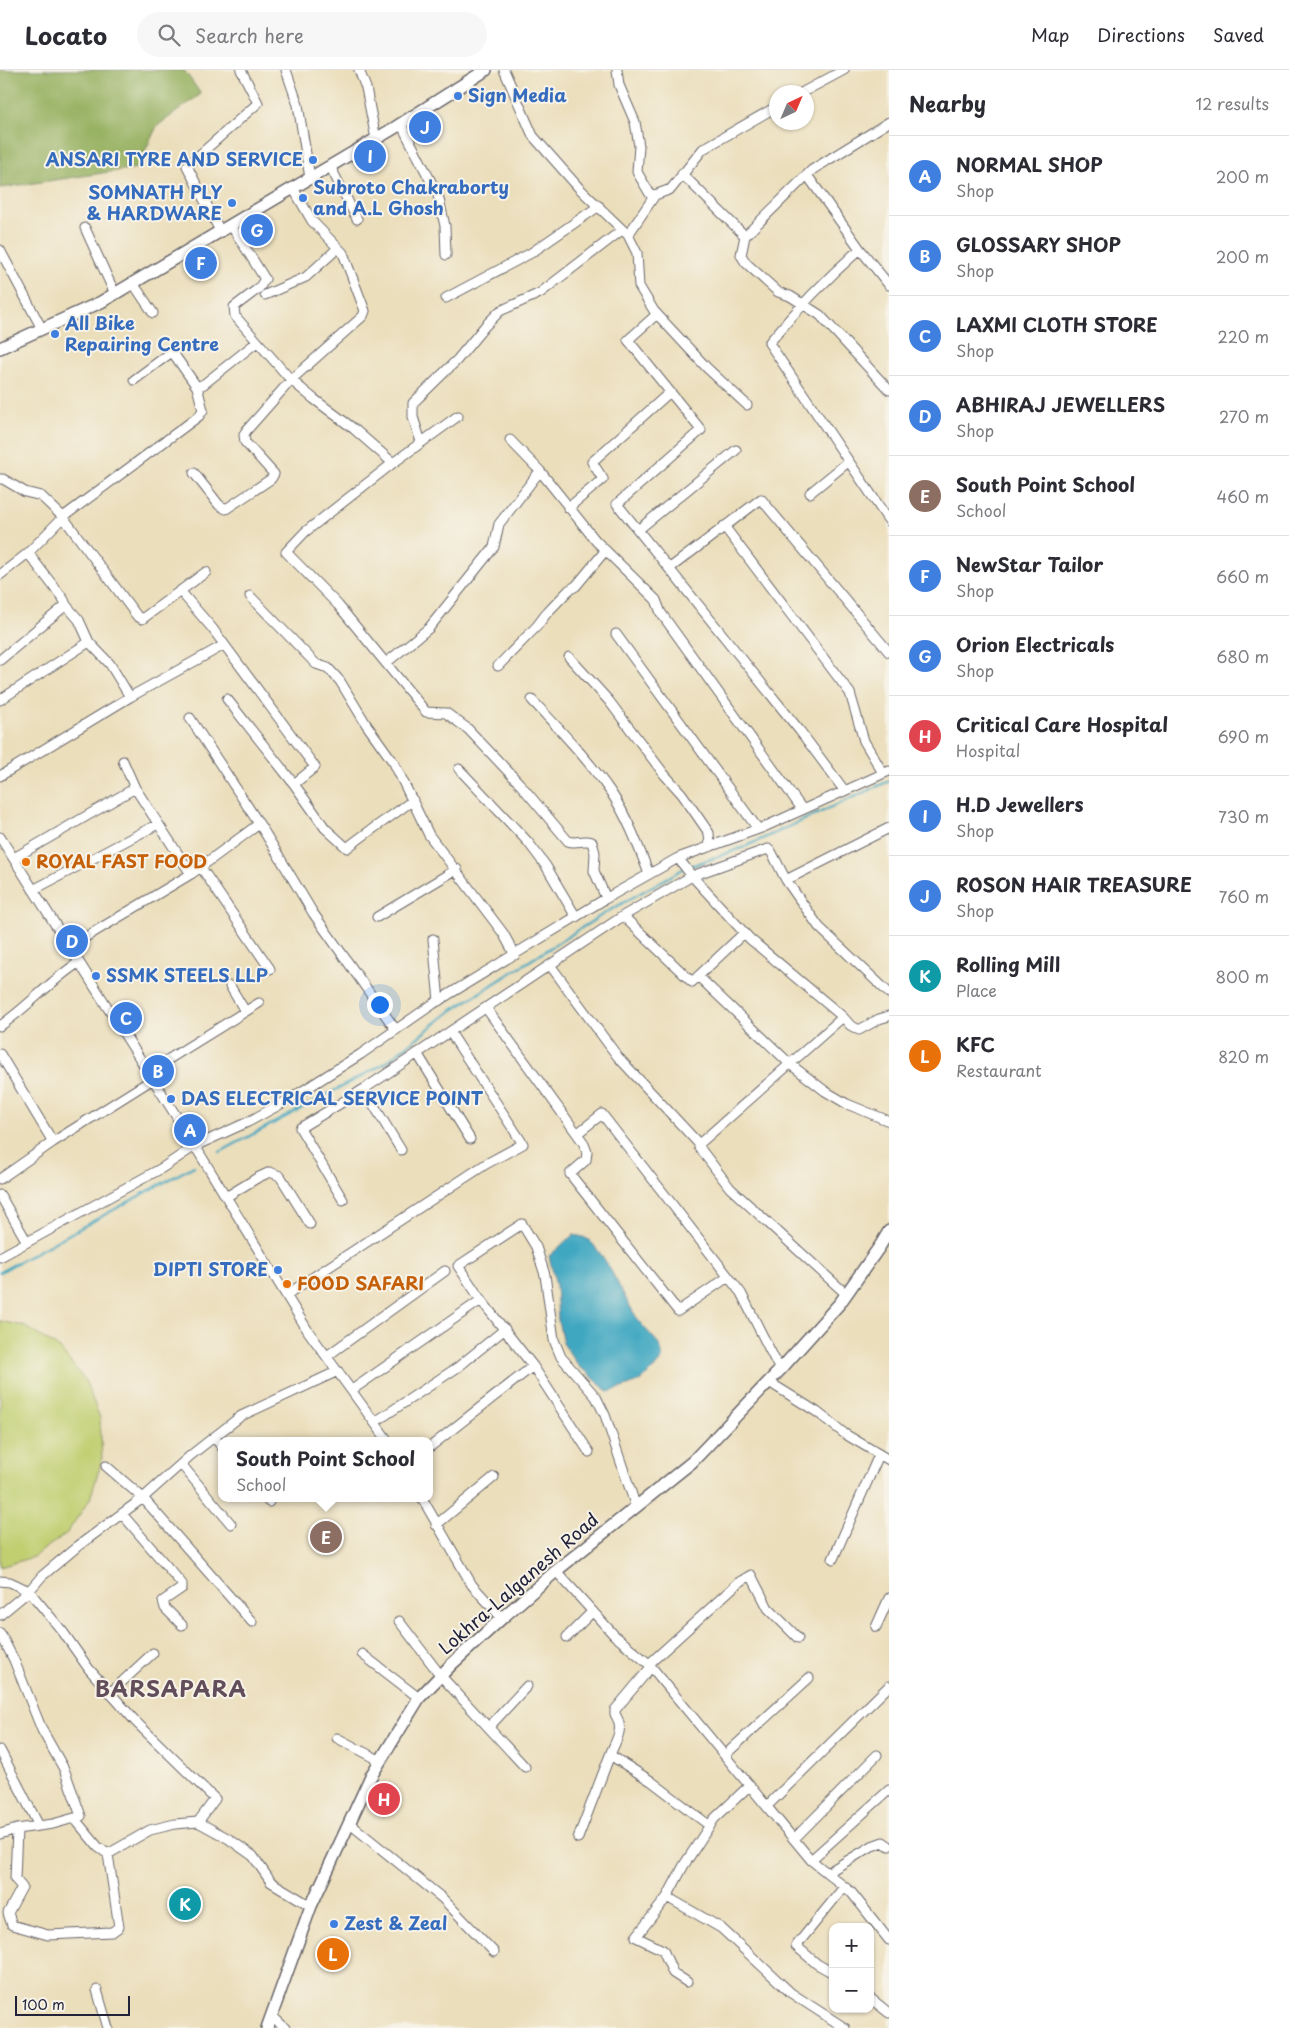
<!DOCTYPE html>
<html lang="en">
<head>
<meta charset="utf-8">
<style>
	body { margin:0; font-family:"Playpen Sans",sans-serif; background:#f7f7f7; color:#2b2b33 }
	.controls { position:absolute; right:15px; bottom:15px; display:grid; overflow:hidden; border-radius:10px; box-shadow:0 1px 4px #0004 }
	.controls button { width:45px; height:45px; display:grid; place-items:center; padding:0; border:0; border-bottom:1px solid #e1e1e2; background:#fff; color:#2b2b33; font:25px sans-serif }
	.compass { position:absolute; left:769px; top:15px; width:45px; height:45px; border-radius:50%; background:#fff; box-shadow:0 1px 4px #0004; rotate:44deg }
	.scale { position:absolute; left:15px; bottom:12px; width:115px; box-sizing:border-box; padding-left:5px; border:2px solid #22223b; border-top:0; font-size:14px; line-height:18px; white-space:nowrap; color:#22223b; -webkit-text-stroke:4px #f7f3e8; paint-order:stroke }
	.you { position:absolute; left:379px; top:934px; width:18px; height:18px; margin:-12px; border:4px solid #fff; border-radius:50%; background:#1a73e8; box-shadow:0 0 0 8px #1a73e833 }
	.badge { display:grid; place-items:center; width:32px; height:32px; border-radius:50%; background:#d93025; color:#fff; font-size:16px; font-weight:700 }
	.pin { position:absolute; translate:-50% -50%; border:2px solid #fff; box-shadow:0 1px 5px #0006 }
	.popup { position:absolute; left:218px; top:1367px; width:215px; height:65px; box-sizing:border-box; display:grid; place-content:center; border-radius:10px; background:#fff; filter:drop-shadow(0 1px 4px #0005); font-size:16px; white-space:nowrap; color:#7c7c81 }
	.popup b { font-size:19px; color:#2b2b33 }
	.popup::after { content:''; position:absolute; left:50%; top:100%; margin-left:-10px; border:10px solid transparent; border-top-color:#fff }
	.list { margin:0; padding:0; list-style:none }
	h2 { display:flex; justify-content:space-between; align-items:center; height:65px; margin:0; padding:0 20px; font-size:21px }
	h2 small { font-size:16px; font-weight:400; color:#7c7c81 }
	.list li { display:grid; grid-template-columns:32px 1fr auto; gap:15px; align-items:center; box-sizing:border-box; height:80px; padding:0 20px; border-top:1px solid #e1e1e2 }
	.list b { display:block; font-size:19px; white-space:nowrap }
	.list p { margin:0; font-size:16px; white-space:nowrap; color:#7c7c81 }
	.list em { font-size:16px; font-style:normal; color:#7c7c81 }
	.icon { flex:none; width:28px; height:28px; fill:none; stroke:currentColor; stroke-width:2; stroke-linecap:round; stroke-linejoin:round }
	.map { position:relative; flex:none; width:889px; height:1958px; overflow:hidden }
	header { display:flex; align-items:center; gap:30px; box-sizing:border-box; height:70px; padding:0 25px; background:#fff; border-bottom:1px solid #e1e1e2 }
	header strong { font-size:24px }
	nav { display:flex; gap:28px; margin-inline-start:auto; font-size:18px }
	.search { width:350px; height:45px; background:#f7f7f7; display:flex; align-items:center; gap:12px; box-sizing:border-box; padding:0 18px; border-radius:28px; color:#7c7c81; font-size:19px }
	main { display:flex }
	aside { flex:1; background:#fff }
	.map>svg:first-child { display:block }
	.green { fill:#c1cf71; stroke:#727856 }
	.forest { fill:#98b263; stroke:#5d6a4f }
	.water { fill:#41a7c1; stroke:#32647e }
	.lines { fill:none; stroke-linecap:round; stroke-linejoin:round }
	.stream { stroke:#41a7c1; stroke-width:2.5 }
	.minor-casing { stroke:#686468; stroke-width:11 }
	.major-casing { stroke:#686468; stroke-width:14 }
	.minor { stroke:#fff; stroke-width:9 }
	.major { stroke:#fff; stroke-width:11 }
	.shop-dot { fill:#3f7fe0; stroke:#f7f3e8; stroke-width:2 }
	.food-dot { fill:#e8710a; stroke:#f7f3e8; stroke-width:2 }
	.labels { text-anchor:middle; stroke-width:4; stroke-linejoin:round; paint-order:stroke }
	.shop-label { font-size:18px; font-weight:bold; fill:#366cbe; stroke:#f7f3e8; text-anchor:start }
	.food-label { font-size:18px; font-weight:bold; fill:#c56008; stroke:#f7f3e8; text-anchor:start }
	.street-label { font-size:18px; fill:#22223b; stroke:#f7f3e8 }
	.district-label { font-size:22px; font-weight:bold; letter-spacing:1px; fill:#624e5a; stroke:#f7f3e8 }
</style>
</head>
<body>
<header>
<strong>Locato</strong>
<div class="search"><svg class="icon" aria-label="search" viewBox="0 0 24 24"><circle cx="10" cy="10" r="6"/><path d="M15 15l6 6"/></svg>Search here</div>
<nav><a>Map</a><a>Directions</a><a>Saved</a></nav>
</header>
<main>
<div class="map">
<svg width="889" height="1958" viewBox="0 0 889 1958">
	<rect width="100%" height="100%" fill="#f7f3e8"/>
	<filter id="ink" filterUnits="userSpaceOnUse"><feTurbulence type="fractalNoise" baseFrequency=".02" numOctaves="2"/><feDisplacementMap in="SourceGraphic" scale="10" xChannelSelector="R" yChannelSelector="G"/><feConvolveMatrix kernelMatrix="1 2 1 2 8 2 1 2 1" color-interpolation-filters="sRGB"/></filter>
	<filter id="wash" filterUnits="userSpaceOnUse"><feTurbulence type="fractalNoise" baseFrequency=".0096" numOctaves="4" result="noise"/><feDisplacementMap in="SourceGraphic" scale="20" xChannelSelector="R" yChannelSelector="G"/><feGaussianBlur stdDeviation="1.12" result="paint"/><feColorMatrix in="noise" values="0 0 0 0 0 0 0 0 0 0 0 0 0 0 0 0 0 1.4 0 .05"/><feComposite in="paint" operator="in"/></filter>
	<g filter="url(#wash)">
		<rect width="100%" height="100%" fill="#ebdebb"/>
		<path class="green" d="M0,1251l24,5 35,22 26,32 15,38 2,42 -12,39 -23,34 -34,24 -33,10z"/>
		<path class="forest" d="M0,0h184l17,24 -44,32 -20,42 -137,20z"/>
		<path class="water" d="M573,1165c7,1 13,2 18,7 21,23 31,54 48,79 9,13 25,22 23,38 -20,25 -25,24 -54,33l-20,-19 -9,-6 -16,-24 -5,-23 -2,-34 -7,-30z"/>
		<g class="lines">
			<path class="stream" d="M688,797l54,-19 147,-67
				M220,1082l164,-88 67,-53 154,-98 78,-44
				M0,1202l194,-106"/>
		</g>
	</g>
	<g filter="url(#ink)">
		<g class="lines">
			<g class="minor-casing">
				<path id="minor" d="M286,0l12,35 12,73
					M359,0l7,18 10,51
					M504,0l29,66 46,52 49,47 9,18 2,33 15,25 53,57 40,37
					M617,0l2,15 16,37 4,24 -2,26 13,22 5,1 16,-6 32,-40 73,-42
					M803,22l41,-22
					M889,52l-77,48 -67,66 -4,19 5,8 32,29 12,4 30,19 69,75
					M401,54l37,71 7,31 1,29
					M330,96l27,53
					M682,104l63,62
					M807,105l53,74 29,36
					M231,155l34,54 -6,9 -25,19 1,9 56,64 23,19 40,30 39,34 65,-47
					M85,158l30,66
					M220,161l-33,-65 71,-63 -17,-33
					M628,165l27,-40
					M860,179c-33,29 -63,60 -91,94l120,178
					M0,180l42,79
					M133,213l20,30
					M265,225l41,-18 32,-29
					M446,228l85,-45 68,-47
					M657,244l-29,26 73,90 -84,74 183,227 44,59
					M197,317l7,-3 53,-42
					M421,372l-8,-25v-14l44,-43 28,-34 15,-15 40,-18 82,-63
					M393,393l-88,69 -19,20 52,53 88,107 20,1 22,16 51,54 49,58c8,3 15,-2 24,1l3,11 -1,18 12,27
					M540,401l56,70 60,59 5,13 141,196
					M194,403l25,32 7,4 45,-30 3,-5 -29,-32 -1,-7 2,-4 45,-51 72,-64 2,-5 -22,-58 -31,-32 -19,-33
					M0,409h3l22,13 16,4 22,21 74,99 5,3 64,-47
					M810,423l38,-31
					M568,438l35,-29 -11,-17 78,-70
					M724,456l126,167 14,48 19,32
					M638,460l98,-80
					M28,483l36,47 2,5 13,15 10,22 21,22 20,33
					M670,498l91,-69 128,153
					M0,505l28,-22 35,-36 136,-101 4,-6 -6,-23 -24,-34 -4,1 -35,26
					M181,522l31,36 103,139 -21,17
					M250,526l66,68 12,4 12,13 26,43 28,39 35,72 74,98 12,22
					M616,564l142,195
					M569,587l40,44 55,73 18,20 27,39 1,14
					M0,590l66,-55
					M386,593l43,-35 65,-81 5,-23 41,-53 -30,-31
					M498,596l39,-40 9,-12 23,-24 7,-4 29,-35
					M227,629l67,85 31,44 22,20c21,-17 44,-31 66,-48
					M0,630l89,-58
					M532,630c27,29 55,58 78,91 17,25 28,54 39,83
					M190,648l75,115 48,80 83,117
					M123,691l12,27
					M459,699l69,73 18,24 30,51
					M0,706l130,-79 94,-52
					M889,758l-103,52 33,47 70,66
					M0,767l195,309 113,185 80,110
					M14,788l121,-70 56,86
					M678,788l14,18 58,63 93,78 7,8 9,5 20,-11 10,-3
					M200,796l70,103
					M33,820l125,-66
					M377,847l80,-48
					M744,863l-52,49 -69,-66 69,-40 73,-26 3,-1 4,4 14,27
					M433,869l6,62
					M69,877l122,-73 68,-50
					M550,895l68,92 81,87v3l31,41 116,106
					M698,906l92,88 35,27 22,13 42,17
					M230,916l15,25
					M486,938l97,134 4,10 -1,8 -16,14 108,137 50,-34
					M0,956c28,-19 50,-45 78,-63
					M417,983l53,86
					M0,984l53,88
					M148,1002l111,-69
					M364,1019l37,61
					M578,1063l24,-19 139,179 39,77
					M699,1074l144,-127
					M0,1109l53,-37 100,-63
					M0,1125l27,47
					M226,1127l31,-19 13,-6 10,4 30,48
					M343,1130l-43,-72 64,-39 259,-173
					M0,1187l162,-89 33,-22 53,-24 42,-23 71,-45 72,-50 172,-105 73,-41 86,-31 125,-56
					M286,1225l200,-131 37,-20 -73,-112
					M327,1286l118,-85
					M769,1312l48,30 28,22 44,26
					M352,1320l129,-90
					M375,1352l83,-55 47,-38
					M214,1367l8,10
					M430,1377l103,-81
					M589,1382l-56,-86 -52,-66 -23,-34 64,-42 14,23 9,28 9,65 7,17 35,40 9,18 31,92
					M181,1394l50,60
					M106,1396l37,32 109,124
					M265,1428l4,4
					M422,1428l50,87 30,33
					M122,1444l60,70v4l-19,13 2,7 17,17
					M436,1455l58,-48
					M833,1489l46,-104
					M556,1501l58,64 35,29 162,196 40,32 38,48
					M0,1511l10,1 19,9 34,41 26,37 47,53 79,77 -17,23 31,17 24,17 18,26 40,24
					M0,1545l29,-24 13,-15 36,-30 65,-48 48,-43 50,-39 97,-45
					M399,1551l42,55 84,91
					M876,1557l13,-29
					M0,1563l14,27 28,70 22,39 17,47 -28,8 -36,5 -17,5
					M567,1567l25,-25
					M362,1584l57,44
					M649,1594l89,-81 13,-8 17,33 30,30
					M651,1597l-36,43v4c10,16 1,25 -5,41l41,26 59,45
					M110,1623l43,-40
					M489,1657l38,-41
					M337,1668l44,23
					M0,1680l39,76
					M725,1685l84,-77
					M750,1715l-36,34 -30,46 -17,32 54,31 70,65 54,35
					M767,1736l122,-120
					M74,1748l24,29 10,7 42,-24 25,-6 23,-2
					M349,1753l93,75 52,54
					M17,1759l-2,50 7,8 -14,26 4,12 36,10 64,-3 7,-5 -11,-73
					M578,1768l32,-83
					M794,1769l83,-84
					M811,1790l78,-70
					M827,1803l45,-27 11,-4 6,4
					M667,1827l-31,40 27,13 10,23 14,9
					M833,1903l-16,-9 -21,-18 48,-59
					M97,1920l11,38
					M870,1928l19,15
					M272,1946l13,12"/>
			</g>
			<g class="major-casing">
				<path id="major" d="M0,278l101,-46 295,-175 90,-57
					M267,1958l44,-122 60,-130 48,-78 33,-34 50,-46 54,-47 136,-109 88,-92 60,-67 40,-57 9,-15"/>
			</g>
			<use href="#minor" class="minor"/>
			<use href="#major" class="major"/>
		</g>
	</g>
	<g class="shop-dot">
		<circle cx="458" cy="26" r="5"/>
		<circle cx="313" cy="90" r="5"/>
		<circle cx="303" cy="128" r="5"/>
		<circle cx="232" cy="133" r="5"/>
		<circle cx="55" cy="264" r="5"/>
		<circle cx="96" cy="906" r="5"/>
		<circle cx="171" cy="1029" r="5"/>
		<circle cx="278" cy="1200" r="5"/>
		<circle cx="334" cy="1854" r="5"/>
	</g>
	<g class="food-dot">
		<circle cx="26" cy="792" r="5"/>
		<circle cx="287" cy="1214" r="5"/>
	</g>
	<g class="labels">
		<g class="shop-label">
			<text x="468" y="32">Sign Media</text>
			<text x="303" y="96" text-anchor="end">ANSARI TYRE AND SERVICE</text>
			<text x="313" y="124">Subroto Chakraborty<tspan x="313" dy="21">and A.L Ghosh</tspan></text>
			<text x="222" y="129" text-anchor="end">SOMNATH PLY<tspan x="222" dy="21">&amp; HARDWARE</tspan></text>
			<text x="65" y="260">All Bike<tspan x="65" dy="21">Repairing Centre</tspan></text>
			<text x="106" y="912">SSMK STEELS LLP</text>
			<text x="181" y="1035">DAS ELECTRICAL SERVICE POINT</text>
			<text x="268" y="1206" text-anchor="end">DIPTI STORE</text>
			<text x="344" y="1860">Zest &amp; Zeal</text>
		</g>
		<g class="food-label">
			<text x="36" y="798">ROYAL FAST FOOD</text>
			<text x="297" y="1220">FOOD SAFARI</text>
		</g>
		<g class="street-label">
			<text transform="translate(519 1514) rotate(-41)" y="6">Lokhra-Lalganesh Road</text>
		</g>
		<g class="district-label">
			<text x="171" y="1627">BARSAPARA</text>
		</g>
	</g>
</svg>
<div class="controls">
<button>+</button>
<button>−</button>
</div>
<svg class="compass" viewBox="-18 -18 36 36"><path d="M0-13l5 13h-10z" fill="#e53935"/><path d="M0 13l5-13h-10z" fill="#7c7c81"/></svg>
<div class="scale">100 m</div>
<div class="you"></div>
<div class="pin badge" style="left:190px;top:1060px;background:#3f7fe0">A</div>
<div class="pin badge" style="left:158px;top:1001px;background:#3f7fe0">B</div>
<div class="pin badge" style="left:126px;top:948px;background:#3f7fe0">C</div>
<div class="pin badge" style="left:72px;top:871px;background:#3f7fe0">D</div>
<div class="pin badge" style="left:326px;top:1467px;background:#8d6e63">E</div>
<div class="popup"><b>South Point School</b>School</div>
<div class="pin badge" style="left:201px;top:193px;background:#3f7fe0">F</div>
<div class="pin badge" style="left:257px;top:160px;background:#3f7fe0">G</div>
<div class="pin badge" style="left:384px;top:1729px;background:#e0444e">H</div>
<div class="pin badge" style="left:370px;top:86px;background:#3f7fe0">I</div>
<div class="pin badge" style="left:425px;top:57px;background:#3f7fe0">J</div>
<div class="pin badge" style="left:185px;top:1834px;background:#0f9aa8">K</div>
<div class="pin badge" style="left:333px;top:1884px;background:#e8710a">L</div>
</div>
<aside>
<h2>Nearby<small>12 results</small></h2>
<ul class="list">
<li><span class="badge" style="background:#3f7fe0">A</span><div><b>NORMAL SHOP</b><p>Shop</p></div><em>200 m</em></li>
<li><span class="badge" style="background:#3f7fe0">B</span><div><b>GLOSSARY SHOP</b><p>Shop</p></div><em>200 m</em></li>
<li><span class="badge" style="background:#3f7fe0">C</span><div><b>LAXMI CLOTH STORE</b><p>Shop</p></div><em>220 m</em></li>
<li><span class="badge" style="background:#3f7fe0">D</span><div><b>ABHIRAJ JEWELLERS</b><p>Shop</p></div><em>270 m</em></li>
<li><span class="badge" style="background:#8d6e63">E</span><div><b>South Point School</b><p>School</p></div><em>460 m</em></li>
<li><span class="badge" style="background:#3f7fe0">F</span><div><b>NewStar Tailor</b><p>Shop</p></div><em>660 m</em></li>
<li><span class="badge" style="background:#3f7fe0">G</span><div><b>Orion Electricals</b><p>Shop</p></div><em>680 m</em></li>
<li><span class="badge" style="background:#e0444e">H</span><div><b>Critical Care Hospital</b><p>Hospital</p></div><em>690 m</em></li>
<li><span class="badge" style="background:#3f7fe0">I</span><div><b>H.D Jewellers</b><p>Shop</p></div><em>730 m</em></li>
<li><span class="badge" style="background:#3f7fe0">J</span><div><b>ROSON HAIR TREASURE</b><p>Shop</p></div><em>760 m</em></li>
<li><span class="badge" style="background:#0f9aa8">K</span><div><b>Rolling Mill</b><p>Place</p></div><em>800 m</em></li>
<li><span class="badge" style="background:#e8710a">L</span><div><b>KFC</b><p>Restaurant</p></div><em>820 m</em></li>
</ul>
</aside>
</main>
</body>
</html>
